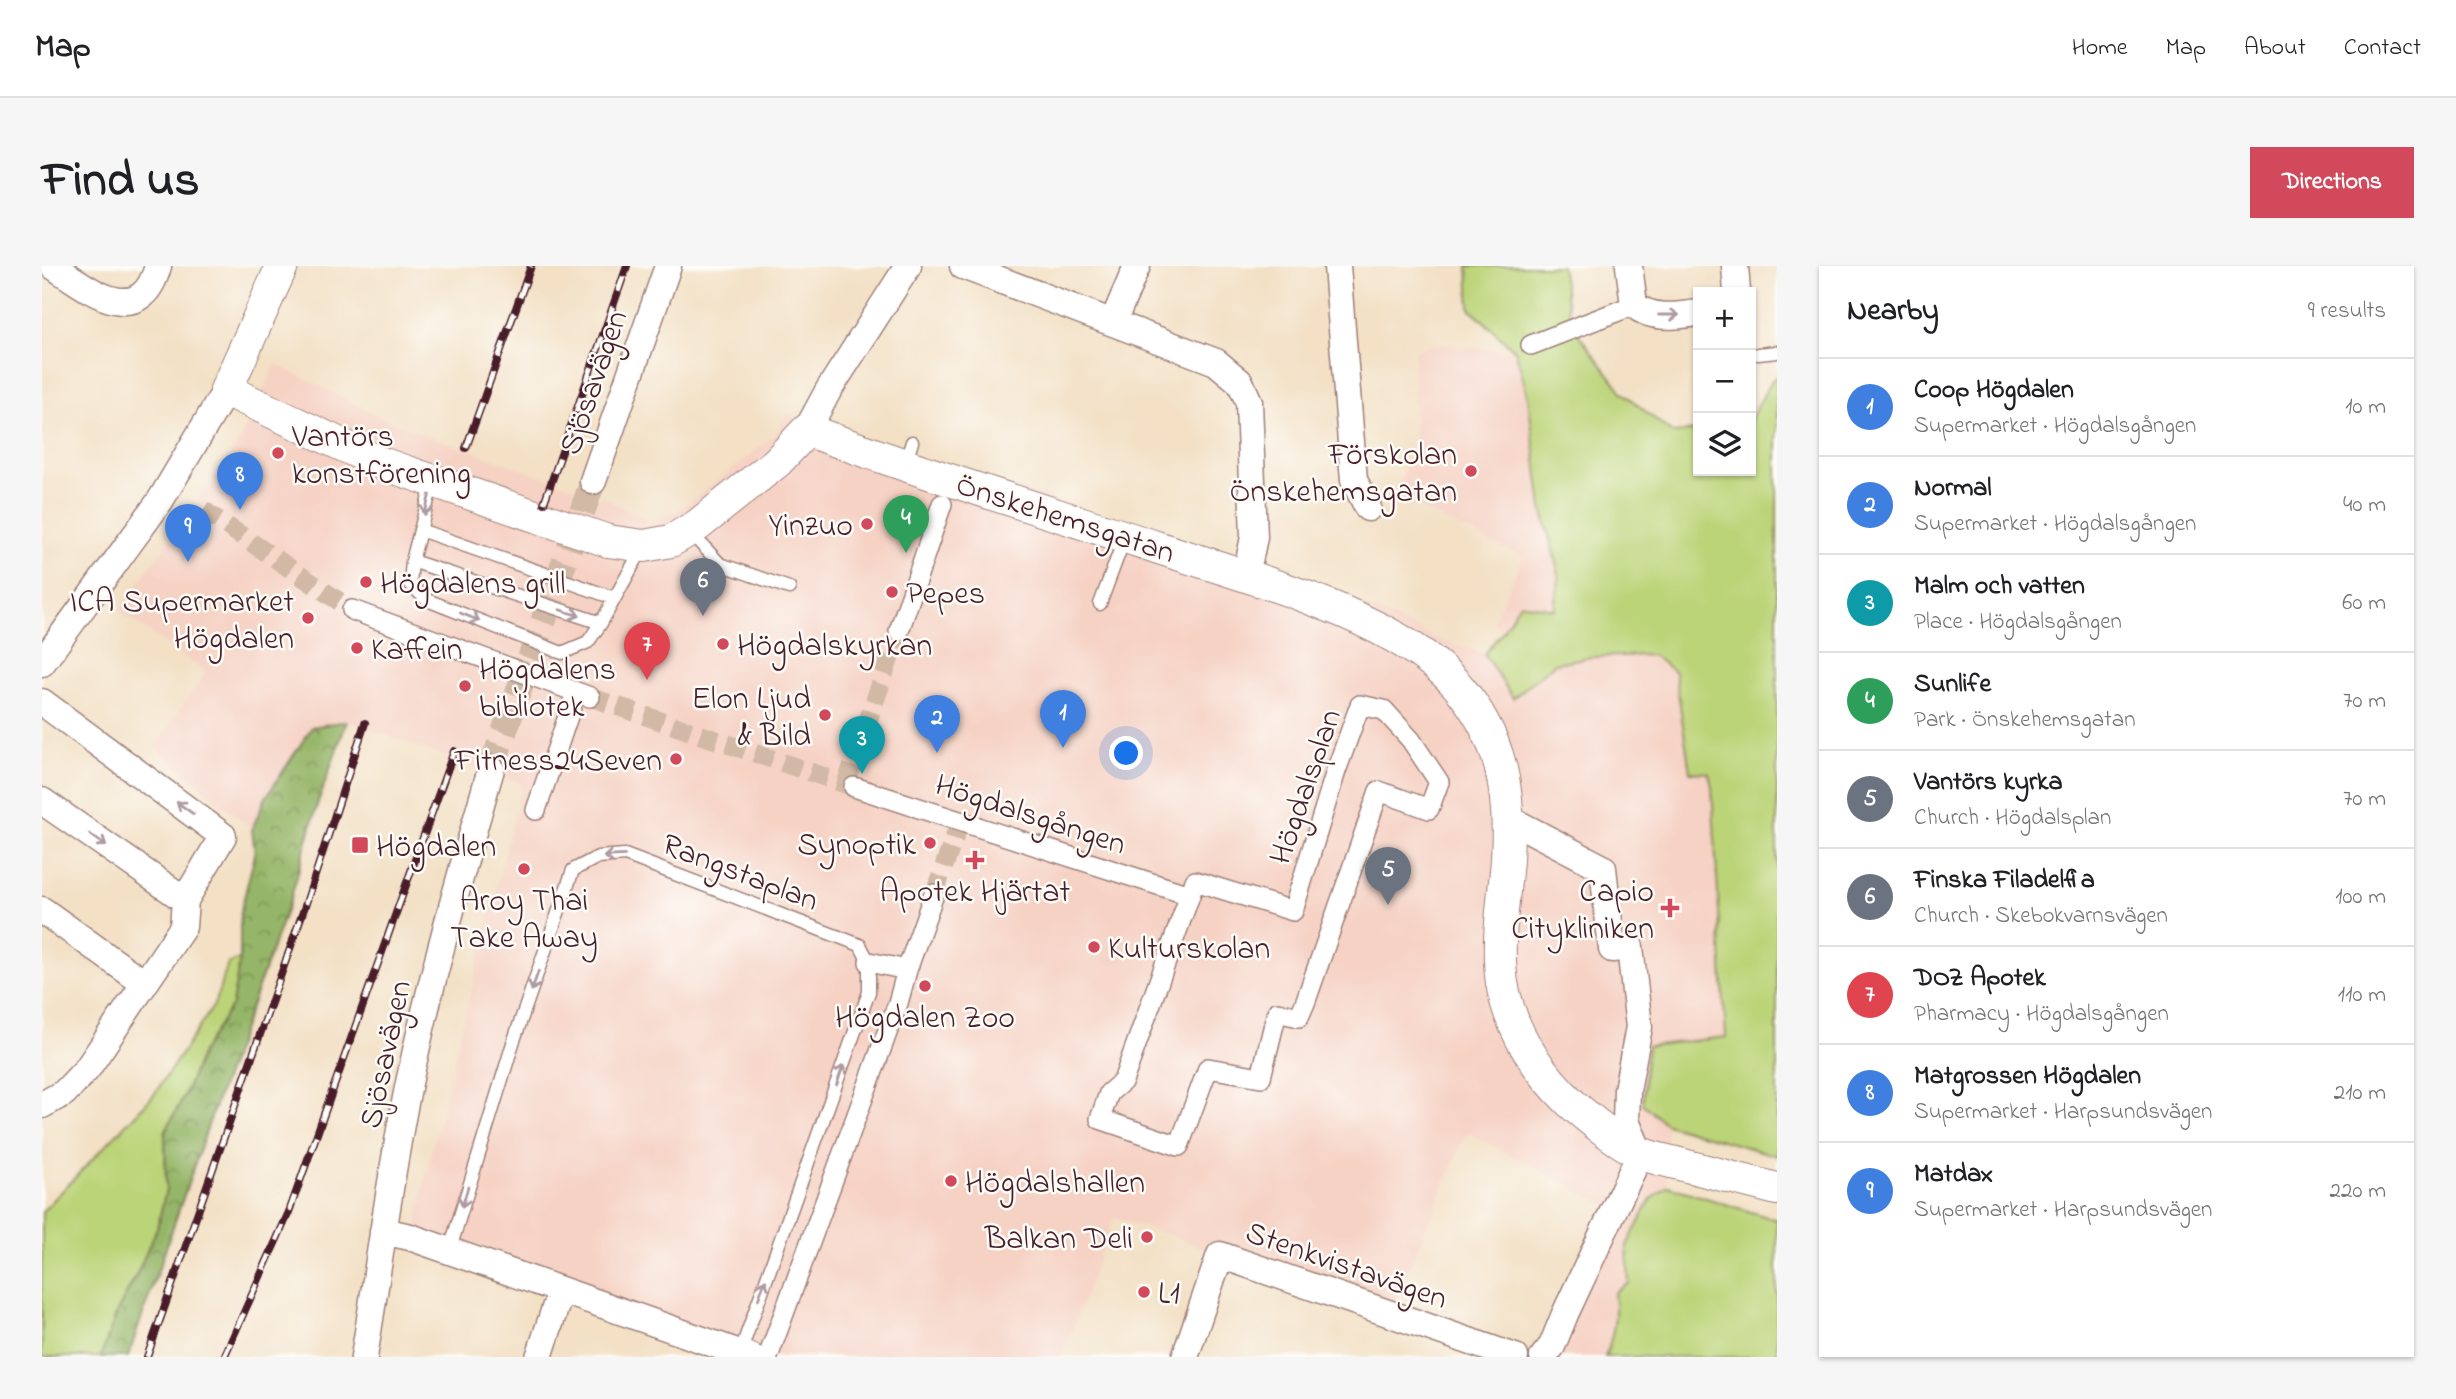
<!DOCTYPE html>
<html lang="en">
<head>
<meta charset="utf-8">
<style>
	body { margin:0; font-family:"Indie Flower",sans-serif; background:#f6f6f6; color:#202124 }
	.controls { position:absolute; right:21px; top:21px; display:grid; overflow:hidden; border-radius:0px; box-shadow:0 2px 5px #0004 }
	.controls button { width:63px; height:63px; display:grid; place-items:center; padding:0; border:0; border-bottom:2px solid #e0e0e0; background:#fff; color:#202124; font:35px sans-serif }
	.you { position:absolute; left:1085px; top:488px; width:24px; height:24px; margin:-18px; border:5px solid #fff; border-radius:50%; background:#1a73e8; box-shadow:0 0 0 10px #1a73e833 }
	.badge { display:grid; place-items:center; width:46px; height:46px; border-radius:50%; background:#d1495b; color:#fff; font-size:23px; font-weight:700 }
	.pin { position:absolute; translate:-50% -58px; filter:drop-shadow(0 2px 4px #0008) }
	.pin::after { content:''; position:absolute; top:37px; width:24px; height:21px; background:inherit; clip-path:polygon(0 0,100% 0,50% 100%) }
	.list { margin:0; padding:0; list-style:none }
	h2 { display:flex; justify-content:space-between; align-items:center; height:91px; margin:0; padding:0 28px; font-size:30px }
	h2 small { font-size:23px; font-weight:400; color:#757577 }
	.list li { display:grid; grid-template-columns:46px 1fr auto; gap:21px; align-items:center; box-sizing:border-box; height:98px; padding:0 28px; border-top:2px solid #e0e0e0 }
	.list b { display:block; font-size:26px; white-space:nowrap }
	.list p { margin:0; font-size:23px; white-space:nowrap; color:#757577 }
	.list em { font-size:23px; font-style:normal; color:#757577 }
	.icon { flex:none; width:38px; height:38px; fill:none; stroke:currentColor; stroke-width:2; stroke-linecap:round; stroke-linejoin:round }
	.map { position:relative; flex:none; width:1735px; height:1091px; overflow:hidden; border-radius:0px }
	header { display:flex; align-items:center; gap:42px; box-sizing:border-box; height:98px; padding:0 35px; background:#fff; border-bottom:2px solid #e0e0e0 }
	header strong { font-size:33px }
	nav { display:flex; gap:38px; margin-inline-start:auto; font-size:24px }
	.intro { display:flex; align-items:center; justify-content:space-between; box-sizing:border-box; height:168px; padding:0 42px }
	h1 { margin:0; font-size:49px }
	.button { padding:18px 32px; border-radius:0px; background:#d1495b; color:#fff; font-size:24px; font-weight:700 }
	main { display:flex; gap:42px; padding:0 42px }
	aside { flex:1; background:#fff; border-radius:0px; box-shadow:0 2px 5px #0004 }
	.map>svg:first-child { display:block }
	.built { fill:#f6d2c4 }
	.green { fill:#bcd478; stroke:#837a52; stroke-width:2 }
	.forest { fill:url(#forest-crowns); stroke:#706a4a; stroke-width:2 }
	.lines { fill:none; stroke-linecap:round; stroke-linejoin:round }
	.pedestrian-tunnel { stroke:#d1b9a6; stroke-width:19; stroke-dasharray:19 10; stroke-linecap:butt }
	.minor-tunnel { stroke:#d1b9a6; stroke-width:26; stroke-dasharray:26 13; stroke-linecap:butt }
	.service-casing { stroke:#9e8078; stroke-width:15 }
	.pedestrian-casing { stroke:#9e8078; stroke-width:22 }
	.minor-casing { stroke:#9e8078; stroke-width:29 }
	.tertiary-casing { stroke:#9e8078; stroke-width:34 }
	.service { stroke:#fff; stroke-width:12 }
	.pedestrian { stroke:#fff; stroke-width:19 }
	.minor { stroke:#fff; stroke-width:26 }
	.tertiary { stroke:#fff; stroke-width:32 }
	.rail-casing { stroke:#4a1f2b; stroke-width:8 }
	.rail { stroke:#fdfcf7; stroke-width:5; stroke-dasharray:16; stroke-linecap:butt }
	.oneway { stroke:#ae9aa0 }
	.poi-dot { fill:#d1495b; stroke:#fdfcf7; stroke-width:2.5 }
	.labels { text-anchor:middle; stroke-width:5; stroke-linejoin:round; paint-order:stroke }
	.street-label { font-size:32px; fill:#4a1f2b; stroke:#fdfcf7 }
	.poi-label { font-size:32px; fill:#4a1f2b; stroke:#fdfcf7; text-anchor:start }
</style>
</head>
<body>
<header>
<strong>Map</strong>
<nav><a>Home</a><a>Map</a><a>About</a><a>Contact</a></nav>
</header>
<div class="intro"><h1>Find us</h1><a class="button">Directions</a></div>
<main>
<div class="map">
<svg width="1735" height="1091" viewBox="0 0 1735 1091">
	<defs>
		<pattern id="forest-crowns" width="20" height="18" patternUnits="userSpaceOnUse" patternTransform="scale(1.75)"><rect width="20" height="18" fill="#95b668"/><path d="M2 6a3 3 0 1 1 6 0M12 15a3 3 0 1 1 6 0" fill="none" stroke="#7c9356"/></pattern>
	</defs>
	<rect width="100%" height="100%" fill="#fdfcf7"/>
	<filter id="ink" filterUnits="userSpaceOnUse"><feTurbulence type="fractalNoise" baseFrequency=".0143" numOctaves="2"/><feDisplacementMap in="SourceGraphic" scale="14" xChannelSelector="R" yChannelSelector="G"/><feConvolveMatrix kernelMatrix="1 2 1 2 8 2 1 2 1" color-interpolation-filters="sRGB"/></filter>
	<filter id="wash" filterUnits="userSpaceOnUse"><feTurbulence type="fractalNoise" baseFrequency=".00686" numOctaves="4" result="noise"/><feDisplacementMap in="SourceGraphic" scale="28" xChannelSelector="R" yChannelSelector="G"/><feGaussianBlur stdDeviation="1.57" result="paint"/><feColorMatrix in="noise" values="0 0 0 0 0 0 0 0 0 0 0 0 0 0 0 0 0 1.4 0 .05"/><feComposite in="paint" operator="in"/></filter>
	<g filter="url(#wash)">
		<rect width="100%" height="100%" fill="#f3e0c5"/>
		<path class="built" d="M1388,78l86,8 12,45 14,110 17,67 -5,36 -34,-7 -18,29 -9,-11 30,-64 -129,-60 20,-52v-94z
			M234,98l117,59 218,78 38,21 30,-12 61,-46 36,-31 12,-19 341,110 169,52 146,65 40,13 29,44 42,-35 36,-6 61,-2 23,17 15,100 19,1 3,14 14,251 -79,8 -4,58 23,20 2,62 -17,14 -24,45 2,38 -15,10 3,22 -4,21 -8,21h-47l52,-150 -143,-75 -75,175 -172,-52 -33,-14 -73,-24 -52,140h-340l-309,-108 11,-67 98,-398 -175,-63 -35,6 -47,72 -13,30 -98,-82 52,-75 -87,-61 120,-169z"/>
		<path class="green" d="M1426,0h93l10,58 52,69 49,40 26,-2v40h53v-53l21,-38 5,-3v779l-111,-32 -23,-20 4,-58 79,-9 -14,-250 -3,-14 -19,-1 -15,-100 -23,-17 -61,2 -36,6 -42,35 -29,-44 18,-22 18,-29 34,6 5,-35 -17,-67 -14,-110 -12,-45 -46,-44z
			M198,693l-8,46 -30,47 -18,44 -19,36 1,58 -9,38 -20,46 -20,38 -16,45h-59v-145l111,-116 61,-91 14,-41z
			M1626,920l109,34v137h-172c9,-23 12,-40 9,-64l15,-10 -2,-38 24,-45z"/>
		<path class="forest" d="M305,455l-29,81 -27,95 -72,197 -91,263h-27l16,-45 20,-38 20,-46 9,-38 -1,-58 19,-36 18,-44 30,-47 8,-46v-45l15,-60 -3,-25 13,-30 47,-72z"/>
	</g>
	<g filter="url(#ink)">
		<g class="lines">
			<path class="pedestrian-tunnel" d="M161,244l149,100
				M548,431l264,90
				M804,518l53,-153
				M892,628l26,-72"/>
			<path class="minor-tunnel" d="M449,503l102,-288"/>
			<g class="service-casing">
				<path id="service" d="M1716,88l19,-2
					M863,198l7,-22
					M391,215l-21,80 -2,23 17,16 135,53 26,-11 13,-19 42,-76
					M378,264l194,68
					M647,265l31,33 69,24
					M370,295l189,62
					M1058,338l25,-67
					M407,986l64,-209 60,-173 25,-13 27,-2 235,90 9,17v30l-129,361"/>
			</g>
			<g class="pedestrian-casing">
				<path id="pedestrian" d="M1489,79l103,-40
					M310,344l238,87
					M857,365l43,-127
					M1318,439l24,5 27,30 28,42 -10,27 -50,-18 -74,212 -6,14 -22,-5 -16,65 -53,-9 -29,78 -79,-27 9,-26 14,-12 72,-200 98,30 43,-140z
					M812,521l335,108
					M494,544l40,-117
					M827,696l38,8
					M726,1091l130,-354 9,-33 27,-76"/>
			</g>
			<g class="minor-casing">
				<path id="minor" d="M11,0c35,23 87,66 105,0
					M921,0l253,96 24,20 9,20 5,135 -8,39
					M1295,0l17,214 14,28
					M1587,0l5,39c18,15 42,11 64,8
					M1693,0l2,26
					M1071,56l24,-56
					M765,164l21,-39 80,-125
					M551,215l75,-215
					M0,397l118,-162 66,-111
					M0,436l181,134 -38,64 -143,-99
					M1465,552l96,50 9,81 18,-2 9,80 -12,63 -1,31 14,33 -75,160 -13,32 -9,11
					M0,644l102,73
					M0,839l22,-12 23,-24 96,-142 2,-27
					M341,965l27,6 341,120
					M322,1091c15,-91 26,-183 45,-274 22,-106 52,-210 82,-314
					M497,1091l22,-67
					M1143,1091l35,-102 295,102"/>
			</g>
			<g class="tertiary-casing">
				<path id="tertiary" d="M240,0l-56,124 152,72 230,79 36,5 27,-5 27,-16 79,-63 30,-32c115,43 233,79 349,117 87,29 239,68 300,137 46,52 55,108 51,175 -3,41 -11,83 -5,124 8,46 35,87 68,119 15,14 54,45 73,52 12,5 27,7 40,11 31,8 63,16 94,24"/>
			</g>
			<use href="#service" class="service"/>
			<use href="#pedestrian" class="pedestrian"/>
			<use href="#minor" class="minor"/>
			<use href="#tertiary" class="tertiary"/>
			<g class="rail-casing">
				<path id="rail" d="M424,182l65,-182
					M502,237l83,-237
					M105,1091l159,-454 59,-180
					M182,1091l65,-145 165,-461"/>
			</g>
			<use href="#rail" class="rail"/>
		</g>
		<defs><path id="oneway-shaft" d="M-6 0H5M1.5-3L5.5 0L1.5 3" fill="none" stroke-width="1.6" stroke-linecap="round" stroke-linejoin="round" transform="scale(1.75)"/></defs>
		<g class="oneway">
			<use href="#oneway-shaft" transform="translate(1627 49)"/>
			<use href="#oneway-shaft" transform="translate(385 239) rotate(104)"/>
			<use href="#oneway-shaft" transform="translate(528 347) rotate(18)"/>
			<use href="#oneway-shaft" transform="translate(428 351) rotate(22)"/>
			<use href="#oneway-shaft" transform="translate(143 542) rotate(-144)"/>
			<use href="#oneway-shaft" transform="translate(56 574) rotate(35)"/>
			<use href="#oneway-shaft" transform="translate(572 590) rotate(177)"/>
			<use href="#oneway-shaft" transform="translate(493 715) rotate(109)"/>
			<use href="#oneway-shaft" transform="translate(798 809) rotate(-71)"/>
			<use href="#oneway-shaft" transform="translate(423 931) rotate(106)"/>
			<use href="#oneway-shaft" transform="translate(720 1023) rotate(-70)"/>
		</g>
	</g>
	<g class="poi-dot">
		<circle cx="236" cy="187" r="7"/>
		<circle cx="1429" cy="205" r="7"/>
		<circle cx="825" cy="258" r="7"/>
		<circle cx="324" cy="316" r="7"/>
		<circle cx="850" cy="326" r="7"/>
		<circle cx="266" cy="352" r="7"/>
		<circle cx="681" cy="378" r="7"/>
		<circle cx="315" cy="382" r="7"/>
		<circle cx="423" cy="420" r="7"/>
		<circle cx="783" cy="449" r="7"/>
		<circle cx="634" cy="493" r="7"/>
		<circle cx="888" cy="577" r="7"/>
		<rect x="309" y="570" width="18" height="18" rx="3.5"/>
		<path d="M929.5 583.5h7v7h7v7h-7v7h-7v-7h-7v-7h7z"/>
		<circle cx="482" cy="603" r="7"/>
		<path d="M1624.5 631.5h7v7h7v7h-7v7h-7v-7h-7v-7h7z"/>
		<circle cx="1052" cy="681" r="7"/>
		<circle cx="883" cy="720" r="7"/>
		<circle cx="909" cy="915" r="7"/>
		<circle cx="1105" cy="971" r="7"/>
		<circle cx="1102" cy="1026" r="7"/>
	</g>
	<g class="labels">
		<g class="street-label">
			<text transform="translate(550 116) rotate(-71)" y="11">Sjösavägen</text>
			<text transform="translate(1024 251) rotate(18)" y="11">Önskehemsgatan</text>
			<text transform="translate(1262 520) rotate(-71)" y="11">Högdalsplan</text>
			<text transform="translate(989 547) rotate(18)" y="11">Högdalsgången</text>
			<text transform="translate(699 605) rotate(21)" y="11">Rangstaplan</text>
			<text transform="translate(342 788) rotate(-78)" y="11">Sjösavägen</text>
			<text transform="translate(1305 998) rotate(19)" y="11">Stenkvistavägen</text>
		</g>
		<g class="poi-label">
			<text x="250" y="180">Vantörs<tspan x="250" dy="37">konstförening</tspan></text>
			<text x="1415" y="198" text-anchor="end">Förskolan<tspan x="1415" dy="37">Önskehemsgatan</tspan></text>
			<text x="811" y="269" text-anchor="end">Yinzuo</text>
			<text x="338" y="327">Högdalens grill</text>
			<text x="864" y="337">Pepes</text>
			<text x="252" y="345" text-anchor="end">ICA Supermarket<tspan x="252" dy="37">Högdalen</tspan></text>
			<text x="695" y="389">Högdalskyrkan</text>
			<text x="329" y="393">Kaffein</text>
			<text x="437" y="413">Högdalens<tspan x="437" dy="37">bibliotek</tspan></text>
			<text x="769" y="442" text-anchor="end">Elon Ljud<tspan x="769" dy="37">&amp; Bild</tspan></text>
			<text x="620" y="504" text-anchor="end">Fitness24Seven</text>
			<text x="874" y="588" text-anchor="end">Synoptik</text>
			<text x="334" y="590">Högdalen</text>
			<text x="933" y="635" text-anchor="middle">Apotek Hjärtat</text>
			<text x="1612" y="635" text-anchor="end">Capio<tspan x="1612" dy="37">Citykliniken</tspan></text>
			<text x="482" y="644" text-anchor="middle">Aroy Thai<tspan x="482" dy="37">Take Away</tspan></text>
			<text x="1066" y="692">Kulturskolan</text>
			<text x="883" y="761" text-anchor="middle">Högdalen Zoo</text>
			<text x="923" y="926">Högdalshallen</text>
			<text x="1091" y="982" text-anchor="end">Balkan Deli</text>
			<text x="1116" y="1037">L1</text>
		</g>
	</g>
</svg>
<div class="controls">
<button>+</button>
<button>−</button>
<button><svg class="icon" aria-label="layers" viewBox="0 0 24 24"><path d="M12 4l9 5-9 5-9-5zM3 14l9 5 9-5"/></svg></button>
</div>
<div class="you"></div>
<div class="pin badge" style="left:1021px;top:482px;background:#3f7fe0">1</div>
<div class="pin badge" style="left:895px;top:487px;background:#3f7fe0">2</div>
<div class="pin badge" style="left:820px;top:508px;background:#0f9aa8">3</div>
<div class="pin badge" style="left:864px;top:287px;background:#2e9e5b">4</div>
<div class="pin badge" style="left:1346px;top:639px;background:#6b7280">5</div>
<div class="pin badge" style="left:661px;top:350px;background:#6b7280">6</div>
<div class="pin badge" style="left:605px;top:414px;background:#e0444e">7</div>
<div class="pin badge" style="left:198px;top:244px;background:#3f7fe0">8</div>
<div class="pin badge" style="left:146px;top:296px;background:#3f7fe0">9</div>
</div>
<aside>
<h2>Nearby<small>9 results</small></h2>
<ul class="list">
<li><span class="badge" style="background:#3f7fe0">1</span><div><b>Coop Högdalen</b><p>Supermarket · Högdalsgången</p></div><em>10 m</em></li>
<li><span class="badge" style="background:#3f7fe0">2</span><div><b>Normal</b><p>Supermarket · Högdalsgången</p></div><em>40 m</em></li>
<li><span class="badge" style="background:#0f9aa8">3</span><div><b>Malm och vatten</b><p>Place · Högdalsgången</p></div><em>60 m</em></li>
<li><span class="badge" style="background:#2e9e5b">4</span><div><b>Sunlife</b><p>Park · Önskehemsgatan</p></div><em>70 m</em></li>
<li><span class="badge" style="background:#6b7280">5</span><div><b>Vantörs kyrka</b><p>Church · Högdalsplan</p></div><em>70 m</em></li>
<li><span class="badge" style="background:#6b7280">6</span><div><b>Finska Filadelfia</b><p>Church · Skebokvarnsvägen</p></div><em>100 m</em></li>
<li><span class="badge" style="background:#e0444e">7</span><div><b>DOZ Apotek</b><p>Pharmacy · Högdalsgången</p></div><em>110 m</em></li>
<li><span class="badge" style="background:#3f7fe0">8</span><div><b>Matgrossen Högdalen</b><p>Supermarket · Harpsundsvägen</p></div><em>210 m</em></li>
<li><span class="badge" style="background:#3f7fe0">9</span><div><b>Matdax</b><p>Supermarket · Harpsundsvägen</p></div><em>220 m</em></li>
</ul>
</aside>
</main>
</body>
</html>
